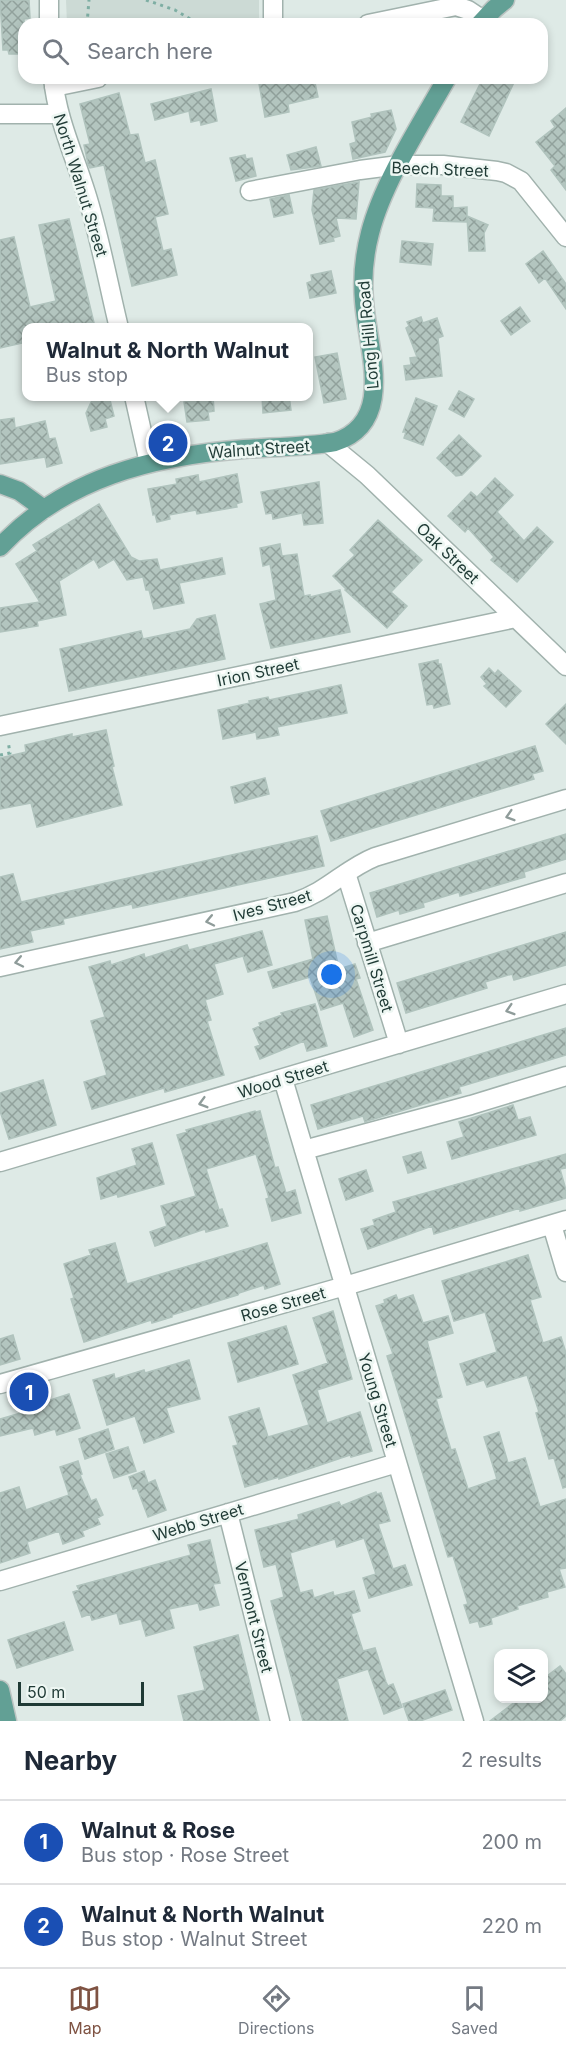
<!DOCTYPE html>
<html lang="en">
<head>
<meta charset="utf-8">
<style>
	body { margin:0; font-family:Inter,sans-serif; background:#f6f6f7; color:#1f2937 }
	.controls { position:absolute; right:18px; bottom:18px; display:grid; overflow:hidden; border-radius:12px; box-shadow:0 3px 9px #0003 }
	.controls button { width:54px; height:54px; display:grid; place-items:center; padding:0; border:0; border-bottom:2px solid #e0e1e3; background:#fff; color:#1f2937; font:30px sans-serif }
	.scale { position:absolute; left:18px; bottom:15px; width:126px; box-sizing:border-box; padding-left:6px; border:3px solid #1f3a35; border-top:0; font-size:16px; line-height:21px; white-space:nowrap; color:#1f3a35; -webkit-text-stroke:4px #eef7f3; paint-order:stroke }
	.you { position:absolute; left:332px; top:975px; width:21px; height:21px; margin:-15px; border:4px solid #fff; border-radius:50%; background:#1a73e8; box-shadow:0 0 0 9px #1a73e833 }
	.badge { display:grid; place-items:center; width:39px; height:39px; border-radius:50%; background:#7f5343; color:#fff; font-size:20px; font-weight:700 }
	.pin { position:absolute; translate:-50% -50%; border:3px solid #fff; box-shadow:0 2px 6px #0006 }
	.popup { position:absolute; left:22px; top:323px; width:291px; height:78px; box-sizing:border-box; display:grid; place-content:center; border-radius:12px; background:#fff; filter:drop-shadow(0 2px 4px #0005); font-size:20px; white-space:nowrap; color:#747a83 }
	.popup b { font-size:22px; color:#1f2937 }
	.popup::after { content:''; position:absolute; left:50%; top:100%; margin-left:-12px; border:12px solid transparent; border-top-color:#fff }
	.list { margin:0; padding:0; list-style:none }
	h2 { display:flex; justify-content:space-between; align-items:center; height:78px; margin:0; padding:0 24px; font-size:26px }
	h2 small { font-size:20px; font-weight:400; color:#747a83 }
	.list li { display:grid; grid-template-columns:39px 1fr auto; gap:18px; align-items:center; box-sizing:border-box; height:84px; padding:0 24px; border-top:2px solid #e0e1e3 }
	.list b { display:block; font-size:22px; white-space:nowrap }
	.list p { margin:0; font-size:20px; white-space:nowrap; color:#747a83 }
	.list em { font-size:20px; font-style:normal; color:#747a83 }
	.icon { flex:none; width:33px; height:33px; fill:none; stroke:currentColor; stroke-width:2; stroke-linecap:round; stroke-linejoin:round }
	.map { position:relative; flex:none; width:566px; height:1721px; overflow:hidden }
	.search { position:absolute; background:#fff; box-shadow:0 3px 9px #0003; left:18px; right:18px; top:18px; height:66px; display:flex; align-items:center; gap:15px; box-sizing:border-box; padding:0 21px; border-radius:18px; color:#747a83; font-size:22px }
	.sheet { height:246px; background:#fff }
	nav { display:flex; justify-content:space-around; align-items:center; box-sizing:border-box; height:84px; border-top:2px solid #e0e1e3; background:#fff; font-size:16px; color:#747a83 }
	nav a { display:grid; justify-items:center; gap:3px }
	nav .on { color:#7f5343 }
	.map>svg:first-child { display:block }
	.built { fill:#ccdad5 }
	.building { fill:url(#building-cross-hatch); stroke:#b0c3bd; stroke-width:1.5 }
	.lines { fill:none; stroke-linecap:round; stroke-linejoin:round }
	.minor-casing { stroke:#a1b2ad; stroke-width:21 }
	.major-casing { stroke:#bcc4c2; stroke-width:21 }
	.path { stroke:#7eaea3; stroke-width:3; stroke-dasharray:3 4.5; stroke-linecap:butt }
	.minor { stroke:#fff; stroke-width:18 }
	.major { stroke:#62a095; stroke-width:18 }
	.oneway { stroke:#8f9c9a }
	.labels { text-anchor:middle; stroke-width:5; stroke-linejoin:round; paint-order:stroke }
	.street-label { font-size:16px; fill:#1f3a35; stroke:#eef7f3 }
</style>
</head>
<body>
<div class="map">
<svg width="566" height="1721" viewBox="0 0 566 1721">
	<defs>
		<pattern id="building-cross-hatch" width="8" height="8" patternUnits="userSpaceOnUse" patternTransform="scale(1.5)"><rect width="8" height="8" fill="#b3c5bf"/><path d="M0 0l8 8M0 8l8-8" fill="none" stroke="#91a19c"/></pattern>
	</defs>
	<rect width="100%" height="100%" fill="#deeae6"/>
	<path class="built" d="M66,0h193v24h-192z"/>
	<path class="building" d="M0,0h29l1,18 -6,1v35h-15l-1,-4h-5z
		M258,78h56l4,19 -30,7 1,8 -24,5z
		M483,78h33l-27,58 -28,-14z
		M211,89l6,32 -16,4 -1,-5 -9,2 -2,-11 -34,9 -4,-16z
		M119,93l11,42 8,-1 7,29 10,-3 13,54 -13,3 8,34 8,-2 6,26 -45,11 -28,-121 -14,3 -2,-4 -4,-19 6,-1 -10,-40z
		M566,108v82l-15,-20 4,-4 -19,-24 19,-15 -4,-6z
		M391,110l5,19 -11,23 -32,7 -3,-15 6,-2 -4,-20 20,-5 -1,-3z
		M316,147l5,19 -30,4 -4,-15z
		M245,155l1,4 6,-1 4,18 -20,5 -6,-23z
		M359,182l-3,37 -20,-1 4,18 -7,2 1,3 -14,3 -8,-34 2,-20z
		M417,184l24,1v11h12v12l14,-1v15l-34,-1 1,-13 -18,-1z
		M289,195l4,18 -19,4 -4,-18z
		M467,216l21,9 -4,8 1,18h-16z
		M69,219l26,108h-68v15l-27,6v-108l14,-3 16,70 26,-6 -17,-76z
		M402,241l31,3 -2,21 -31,-3z
		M543,251l23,33v25l-21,-31 -6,5 -13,-19z
		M331,271l5,22 -26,5 -3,-15 5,-2 -1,-6z
		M520,307l10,14 -19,14 -10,-14z
		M421,317l2,6 14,-5 6,18 -5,2 4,38 -36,4 -2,-14 7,-1 -1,-7 7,-1 -11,-29 3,-2 -2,-4z
		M337,353l9,46 -22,4 -9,-46z
		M459,391l15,8 -10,18 -15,-8z
		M94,396h15l5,20 -9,3 2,8 -16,4 -5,-18z
		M188,396h25l1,15 -6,1 1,8 -22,2 -3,-20 5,-1z
		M262,396h27l2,14 -28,3z
		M416,398l21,8 -14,39 -19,-7 2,-6h-3z
		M14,418l1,10 30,-7 4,18 6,-1 7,25 -15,4 -2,-10 -45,7v-44z
		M459,435l22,21 -19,19 -6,1 -19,-18z
		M237,474l5,28 -6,2 1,3 -40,7 -1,-4 -27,5 1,4 -13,3 -2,-8 -2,1 -5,-26 29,-5 -1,-5 22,-4 1,7z
		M495,478l18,17 -16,17 27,29 13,-14 16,15 -36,40 -26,-22 3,-3 -26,-29 -3,4 -17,-16 23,-24 6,5z
		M319,482l4,41 -19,2 -2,-12 -29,6 -1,-6 -6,1 -5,-22z
		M99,504l32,53 8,4 18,-2 3,11 62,-12 3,16 -46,9 5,20 -30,6 -5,-19h-3l-3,-13 -16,3 -13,-21 -15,9 -5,-9 -35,22 7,34 -29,6 1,5 -38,6v-24l40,-6 -24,-38 21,-13 -4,-6z
		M378,520l44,40 -31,32 16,14 -20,22 -42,-38 1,-1 -13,-13 22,-21 -5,-5z
		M280,544l2,12 15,-2 7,42 6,-1v2l30,-7 10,42 -79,16 -11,-44 16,-4 -6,-36 -7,2 -3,-18z
		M215,615l10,44 -156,32 -9,-42 81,-18 2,8 47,-10 7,-10z
		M438,660v4h3l9,40 -16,4 -1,-4 -6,1 -8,-41z
		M489,668l6,6 3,-4 23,21 -15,16 -22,-21 3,-2 -6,-7z
		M341,685l6,28 -70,14 2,8 -15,3 -7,1 -1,-7 -33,7 -5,-29 32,-7 -1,-2 19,-4 1,3z
		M566,704v40l-20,-20z
		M106,730l8,36 -2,1 10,38 -85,22 -6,-24 -31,6v-51l26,-6 -1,-7 47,-11v3z
		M535,746l8,25 -11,3 2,5 -203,62 -10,-30z
		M265,778l4,16 -34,9 -4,-16z
		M566,834v25l-42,13 1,5 -65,19 -1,-4 -36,11 1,4 -24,7 -1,-4 -22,7 -7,-24z
		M317,836l7,30 -191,42 -1,-4 -69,15 1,5 -34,7 3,11 -33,7v-72l13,-3 8,28z
		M327,916l12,53 16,-5 5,14 -4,1 17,51 -19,7 -11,-34 -22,7 -11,-33 -37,11 -5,-16 45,-13 -8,-39z
		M262,931l10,34 -24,7 -5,-16 -29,8 9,30 -18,6 6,20 -4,1 17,54 -59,17 -1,-4 -72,21 -8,-27 23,-7 -16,-54 14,-4 -16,-50 21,-6 1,4 33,-11 1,4 42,-13 2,5z
		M566,932v33l-52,15 -2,-6 -27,8 2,6 -81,25 -9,-30z
		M315,1004l12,42 -20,5 -3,-10 -44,18 -5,-12 5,-2 -7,-16 7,-3 -1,-3 23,-8 -1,-2z
		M566,1028v27l-107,32 2,6 -94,28 -2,1 -2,-6 -45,13 -7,-24z
		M43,1080l13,45 -47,14 -9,-28v-18z
		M513,1105l5,15 12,-3 6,18 -84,24 -5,-17 17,-5 -5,-15z
		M255,1111l1,1 4,-1 15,57 3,-1 8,26 9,-3 6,23 -29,8 -6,-22 3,-1 -13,-44 -50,15 13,41 3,-1 6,17 -22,6 -1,-3 -50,17 -5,-14 17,-6 -6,-20 35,-10 -19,-61 10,-3 -1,-2z
		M152,1143l12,41 -46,13 -1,-3 -16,5 -4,-21 40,-13 -5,-16z
		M421,1152l5,16 -18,5 -5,-16z
		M566,1154v14l-6,1 6,21v8l-46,13v-3l-86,26 -2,-8 -64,23 -7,-20 14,-4 -2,-5 23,-8 -3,-10z
		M366,1170l7,21 -27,9 -7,-21z
		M115,1243l12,41 140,-41 13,41 -15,5 -1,-4 -25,8 -1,2 -66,20v2l-20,6 -1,-3 -67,22 -13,-43 3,-1 -10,-34 27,-9 -2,-5z
		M528,1255l13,42 -11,3 13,43 18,-6 5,16v134l-3,1 -9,-30 -5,1 -13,-46 3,-1 -12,-37 -40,12 -3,-7 -17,5 -7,-21 37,-12 -12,-40 -31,9 -12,-40z
		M396,1295l2,5 15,-5 10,28 25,-7 5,17 -26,8 15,56 -6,2 15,51 4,-1 13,40 29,-10 -13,-42 15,-5 9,31 17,-5 15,49 26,-8v69l-7,1 6,18 -18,5 1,5 -31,9 1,3 -27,9 1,6 -12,3 -2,-6 -8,2 -6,-18 4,-1 -15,-48 -5,1 -61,-201 6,-2 -17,-48 9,-3 -1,-3z
		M333,1311l19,68 -35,11 10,33 33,-11 12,39 -21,6 -1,-2 -71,24v-2l-34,10 -12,-41 5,-1 -9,-28 30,-9 9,29 41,-12 -16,-50 35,-12 -15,-45z
		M286,1326l12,38 -60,18 -10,-39z
		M13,1335l7,24 -20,6v-26z
		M189,1360l11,39 -34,9 8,24 -30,11 -9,-27 -28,9 -14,-45 21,-6 1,5 29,-9 1,3z
		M69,1394l11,34 -23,7 -2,-6 -20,6 -2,-7 -33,8v-17l48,-14 -1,-4z
		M108,1429l6,20 -29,10 -6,-20z
		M128,1447l8,24 -22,7 -8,-24z
		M78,1461l4,13 -2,1 11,26 5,-2 7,16 -6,3 3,6 -18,7 2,5 -21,8 -4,-13 -32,11 3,11 -30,10v-70l19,-6 7,23 43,-15 -9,-28z
		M144,1471l4,12 7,-3 11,30 -18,7 -11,-29 -4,1 -4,-12z
		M376,1492l1,2 4,-1 9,28 -12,3 15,45 12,-4 7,20 -43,13 -6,-20 13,-4 -12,-36 -27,9 -2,-8 -45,14 10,40 12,-3 2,8 19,-6 1,4 20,-5 6,20 -9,3 12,37 12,-3 11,34 2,4 5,-2 9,23 -18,7 -16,-45 -31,10 11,42h-45l-32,-120 13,-4 -8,-33 -12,3 -9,-37 44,-11 -1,-4 41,-13 2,4z
		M210,1540l10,43 -7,1 6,21 -19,5 -2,-7 -29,6 5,19 -28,8 -5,-17 -21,5 -3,-11 -25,7 -2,-6 -8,3 -9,-25 6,-2 -2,-4 114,-31 -3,-10z
		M64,1622l9,28 -56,18 -9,-28z
		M238,1635l21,86h-75l-6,-25 27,-6 -11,-43z
		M560,1666l6,8v42l-6,5h-70l30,-23h23v-19z
		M445,1690l7,20 -32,11h-11l-6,-17z"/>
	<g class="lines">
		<g class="minor-casing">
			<path id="minor" d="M49,0v24
				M273,0v24
				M368,24l88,-18 12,4 15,10
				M53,78c4,41 21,76 33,115 14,44 22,90 33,135
				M54,87l44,-9
				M0,114h59
				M250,191l110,-21 39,-5h44l54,6 9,2 15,8 45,56
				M134,396l15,67
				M328,443l39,32 199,191
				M0,726l516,-108
				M346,873l53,171
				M367,943l199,-60
				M0,967l295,-65c32,-10 50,-33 80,-45l191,-58
				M283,1079l191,642
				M304,1150l167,-45 95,-29
				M0,1162l566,-168
				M552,1225l14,47
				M0,1384l345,-98 221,-66
				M228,1513l52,208
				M0,1581l397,-118"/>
		</g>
		<g class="major-casing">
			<path id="major" d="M480,24l14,-15 11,-9
				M0,484l19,7 25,18
				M0,547c64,-69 153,-91 244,-98 30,-2 61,-2 91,-7 62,-20 32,-95 29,-141 -2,-23 0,-45 6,-68 13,-51 51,-109 77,-155
				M0,1690l7,31"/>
		</g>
		<path class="path" d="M146,0l29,10 24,14
			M87,24l2,-24
			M0,755l10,-2 -2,-12"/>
		<use href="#minor" class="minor"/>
		<use href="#major" class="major"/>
	</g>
	<defs><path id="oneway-chevron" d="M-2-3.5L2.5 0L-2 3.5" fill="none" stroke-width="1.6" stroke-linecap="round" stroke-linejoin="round" transform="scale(1.5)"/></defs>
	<g class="oneway">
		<use href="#oneway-chevron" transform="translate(510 816) rotate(163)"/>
		<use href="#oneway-chevron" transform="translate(210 921) rotate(168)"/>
		<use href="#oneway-chevron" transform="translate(19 962) rotate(168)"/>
		<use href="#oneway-chevron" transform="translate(510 1010) rotate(163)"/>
		<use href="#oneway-chevron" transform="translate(203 1103) rotate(164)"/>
	</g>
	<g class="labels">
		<g class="street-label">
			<text transform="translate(440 169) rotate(2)" y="6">Beech Street</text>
			<text transform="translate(81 185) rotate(73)" y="6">North Walnut Street</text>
			<text transform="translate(368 335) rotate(-95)" y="6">Long Hill Road</text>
			<text transform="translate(259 449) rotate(-4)" y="6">Walnut Street</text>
			<text transform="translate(448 553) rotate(44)" y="6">Oak Street</text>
			<text transform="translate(258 672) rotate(-12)" y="6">Irion Street</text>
			<text transform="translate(272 905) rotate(-15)" y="6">Ives Street</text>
			<text transform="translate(372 958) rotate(73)" y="6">Carpmill Street</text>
			<text transform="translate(283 1079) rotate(-17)" y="6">Wood Street</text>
			<text transform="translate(283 1304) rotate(-16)" y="6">Rose Street</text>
			<text transform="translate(378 1400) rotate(73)" y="6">Young Street</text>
			<text transform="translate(198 1522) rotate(-17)" y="6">Webb Street</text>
			<text transform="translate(254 1617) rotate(76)" y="6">Vermont Street</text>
		</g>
	</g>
</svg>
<div class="controls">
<button><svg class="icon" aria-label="layers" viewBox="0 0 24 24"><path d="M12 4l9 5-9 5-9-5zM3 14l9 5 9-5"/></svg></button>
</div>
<div class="scale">50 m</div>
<div class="you"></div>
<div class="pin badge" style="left:29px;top:1392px;background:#1a4fb4">1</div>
<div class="pin badge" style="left:168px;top:443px;background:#1a4fb4">2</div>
<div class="popup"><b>Walnut &amp; North Walnut</b>Bus stop</div>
<div class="search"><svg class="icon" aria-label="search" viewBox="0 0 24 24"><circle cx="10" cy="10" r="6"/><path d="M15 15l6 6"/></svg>Search here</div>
</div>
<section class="sheet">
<h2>Nearby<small>2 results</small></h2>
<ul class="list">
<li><span class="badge" style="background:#1a4fb4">1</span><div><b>Walnut &amp; Rose</b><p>Bus stop · Rose Street</p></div><em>200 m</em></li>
<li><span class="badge" style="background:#1a4fb4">2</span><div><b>Walnut &amp; North Walnut</b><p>Bus stop · Walnut Street</p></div><em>220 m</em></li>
</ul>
</section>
<nav>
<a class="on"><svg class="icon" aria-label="map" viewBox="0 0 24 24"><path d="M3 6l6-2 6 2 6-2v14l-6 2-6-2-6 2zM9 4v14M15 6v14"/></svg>Map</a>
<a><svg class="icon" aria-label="directions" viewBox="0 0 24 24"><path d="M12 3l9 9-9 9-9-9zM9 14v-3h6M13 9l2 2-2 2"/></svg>Directions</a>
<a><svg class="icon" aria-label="saved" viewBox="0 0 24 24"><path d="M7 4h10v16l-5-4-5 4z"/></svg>Saved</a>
</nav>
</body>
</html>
